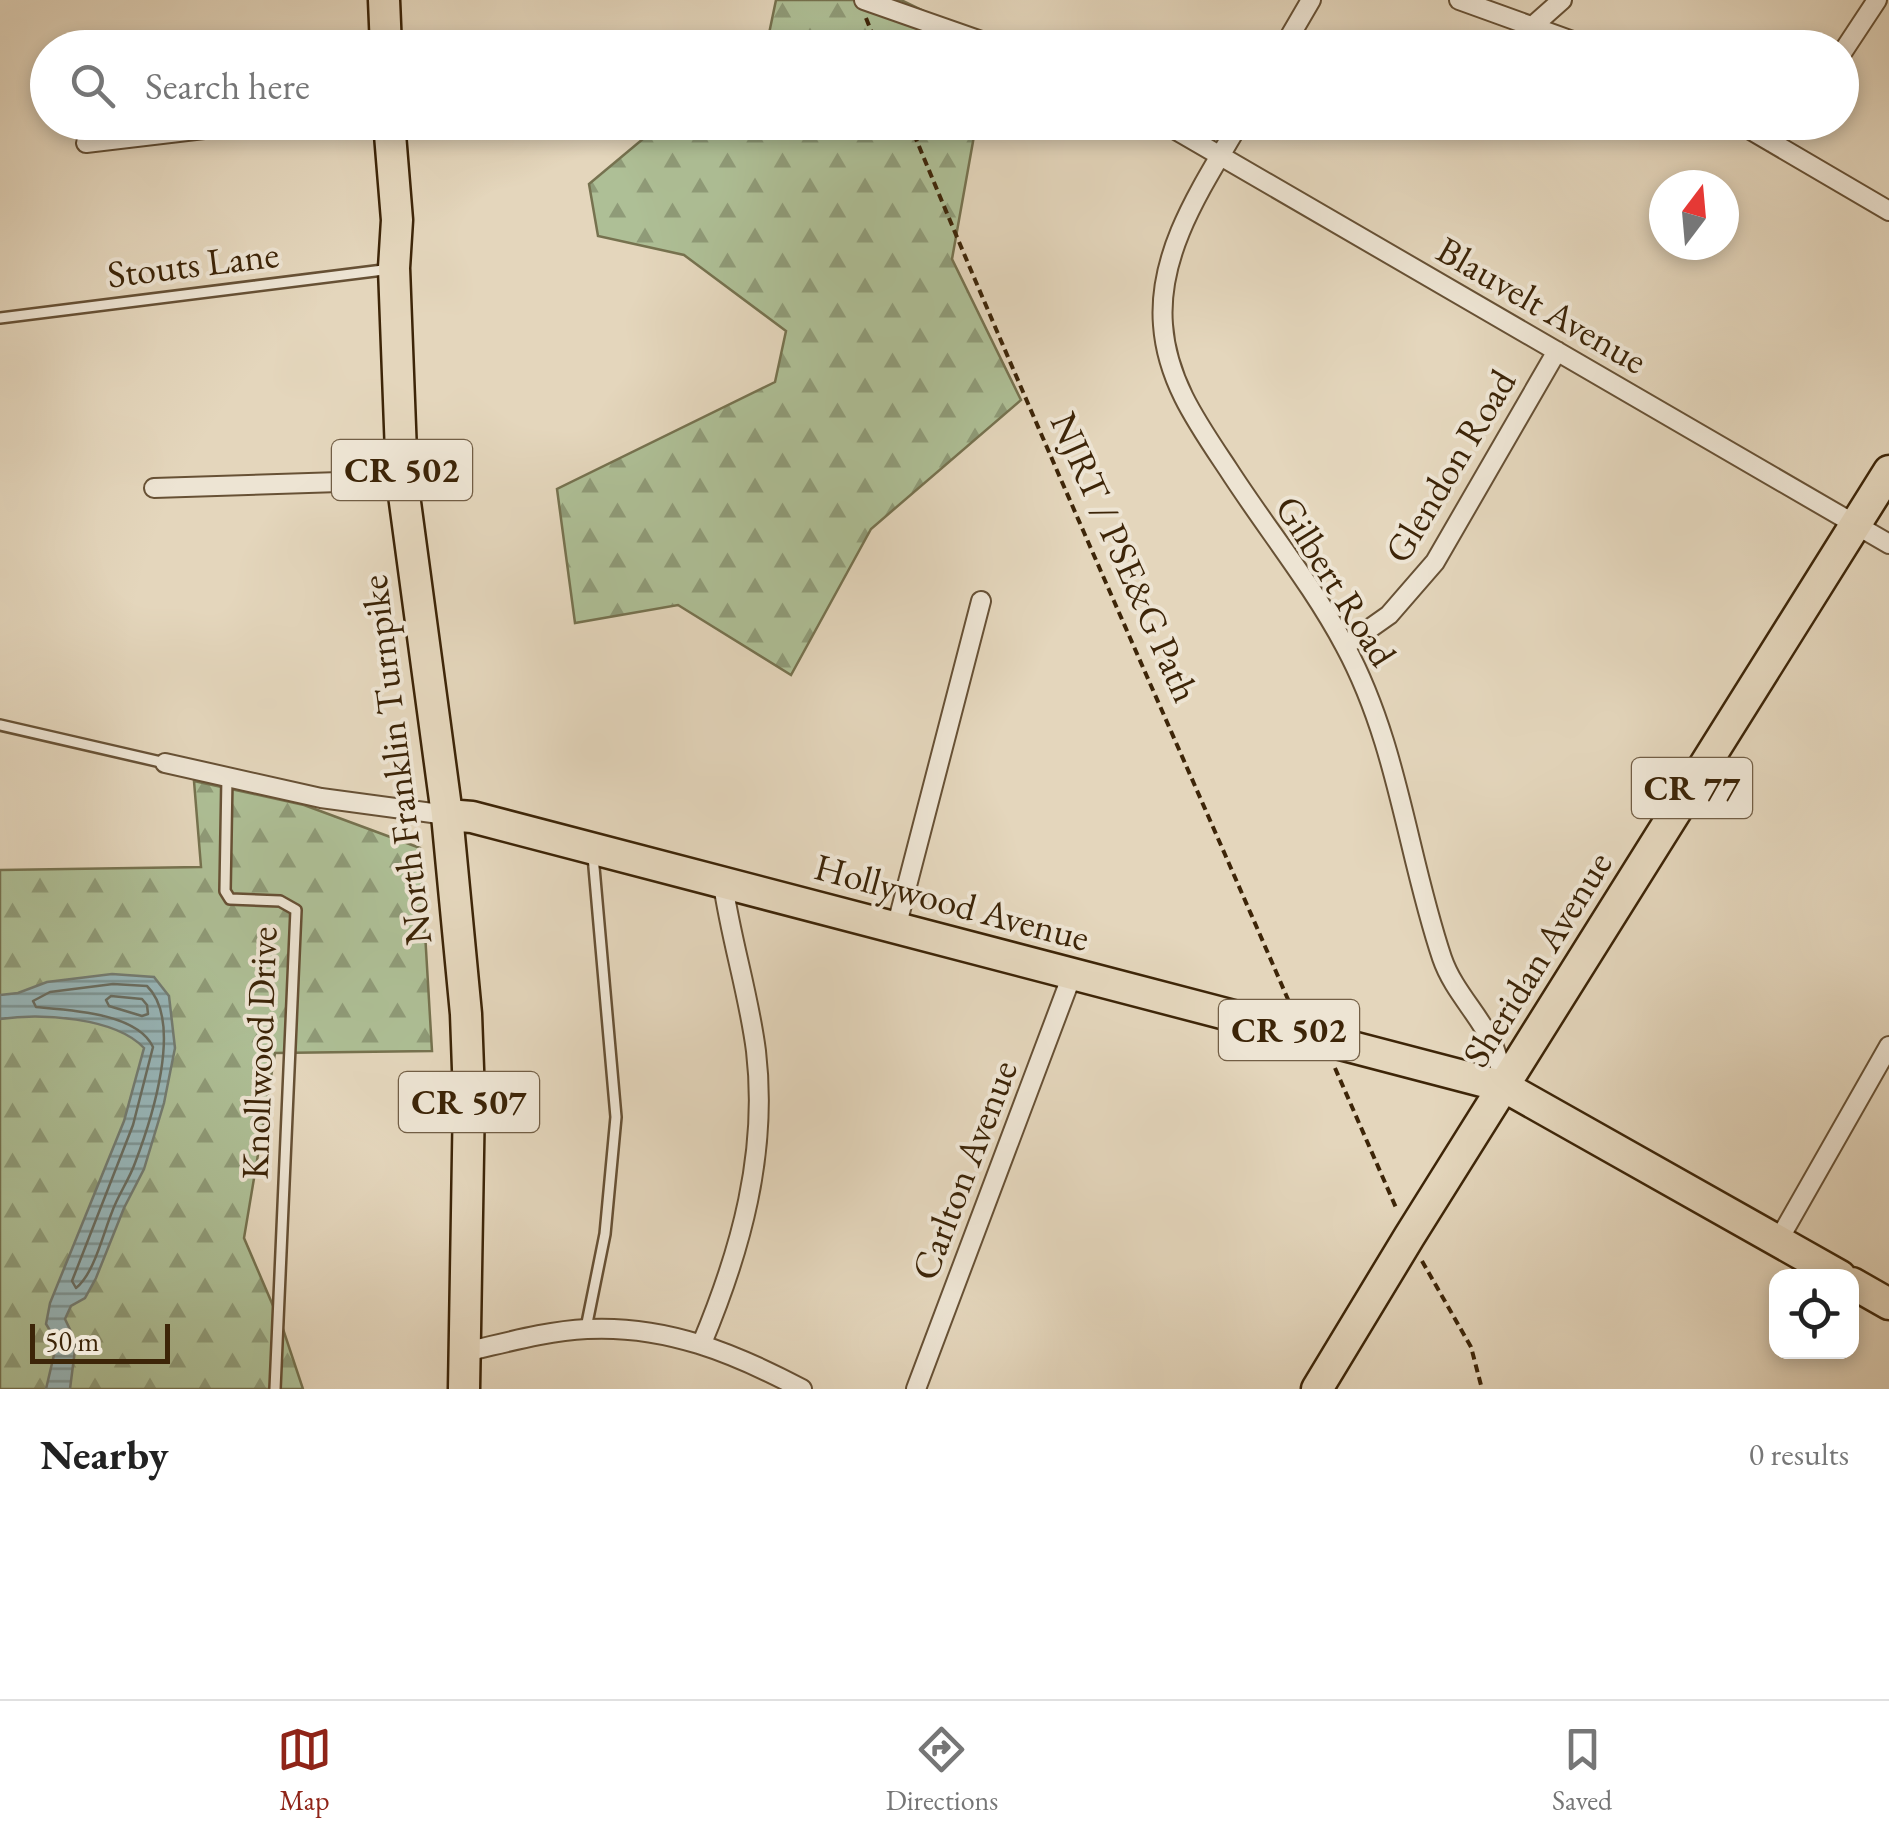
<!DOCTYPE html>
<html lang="en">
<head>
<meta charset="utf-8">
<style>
	body { margin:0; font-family:"EB Garamond",serif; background:#f2f2f2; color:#222 }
	.controls { position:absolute; right:30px; bottom:30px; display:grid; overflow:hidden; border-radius:20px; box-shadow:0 5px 15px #0003 }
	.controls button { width:90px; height:90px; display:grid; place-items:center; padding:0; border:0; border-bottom:2px solid #e0e0e0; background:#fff; color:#222; font:50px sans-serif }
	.compass { position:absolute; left:1649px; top:170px; width:90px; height:90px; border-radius:50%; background:#fff; box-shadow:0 5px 15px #0003; rotate:16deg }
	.scale { position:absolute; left:30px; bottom:25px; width:140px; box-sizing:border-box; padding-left:10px; border:5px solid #3d2508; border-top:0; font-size:28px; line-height:35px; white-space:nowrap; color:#3d2508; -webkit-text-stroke:8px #ede4d3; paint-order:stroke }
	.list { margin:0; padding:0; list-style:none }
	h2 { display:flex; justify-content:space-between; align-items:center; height:130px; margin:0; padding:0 40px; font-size:42px }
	h2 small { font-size:32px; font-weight:400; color:#767676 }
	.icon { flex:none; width:55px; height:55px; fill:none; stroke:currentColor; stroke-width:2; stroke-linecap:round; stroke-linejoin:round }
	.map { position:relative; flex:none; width:1889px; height:1389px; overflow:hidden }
	.search { position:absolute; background:#fff; box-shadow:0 5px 15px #0003; left:30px; right:30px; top:30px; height:110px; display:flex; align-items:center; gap:25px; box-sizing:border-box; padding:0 35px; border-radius:55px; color:#767676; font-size:38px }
	.sheet { height:310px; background:#fff }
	nav { display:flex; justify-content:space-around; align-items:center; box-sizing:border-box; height:140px; border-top:2px solid #e0e0e0; background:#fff; font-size:28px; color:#767676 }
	nav a { display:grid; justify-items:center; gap:5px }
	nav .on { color:#8f2418 }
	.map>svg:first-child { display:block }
	.forest { fill:url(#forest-firs); stroke:#76724f; stroke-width:2.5 }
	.water { fill:url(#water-rules); stroke:#747d73; stroke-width:2.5 }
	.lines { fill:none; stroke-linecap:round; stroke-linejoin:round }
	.shore { stroke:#6a6e61; stroke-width:2.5 }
	.service-casing { stroke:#675135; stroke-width:14 }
	.minor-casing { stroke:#675135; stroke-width:22 }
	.primary-casing { stroke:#3d2508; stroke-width:35 }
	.path { stroke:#3d2508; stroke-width:4; stroke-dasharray:8 5; stroke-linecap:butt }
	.service { stroke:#ede4d3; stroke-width:9 }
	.minor { stroke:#ede4d3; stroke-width:18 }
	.primary { stroke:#e4d6bc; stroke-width:30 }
	.labels { text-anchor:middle; stroke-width:8; stroke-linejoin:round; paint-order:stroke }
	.shield { fill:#ede4d3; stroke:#725e45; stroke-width:2.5 }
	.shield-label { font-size:35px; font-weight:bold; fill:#3d2508 }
	.street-label { font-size:38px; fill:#3d2508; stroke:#ede4d3 }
</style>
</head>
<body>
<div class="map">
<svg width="1889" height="1389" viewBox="0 0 1889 1389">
	<defs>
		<pattern id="forest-firs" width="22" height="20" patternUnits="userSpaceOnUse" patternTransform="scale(2.5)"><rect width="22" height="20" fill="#aebf96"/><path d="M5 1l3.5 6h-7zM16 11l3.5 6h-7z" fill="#8f9b78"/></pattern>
		<pattern id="water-rules" width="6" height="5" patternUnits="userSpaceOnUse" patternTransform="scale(2.5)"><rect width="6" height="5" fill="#98b7ba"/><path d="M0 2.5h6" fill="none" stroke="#7d9595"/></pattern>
	</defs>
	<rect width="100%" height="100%" fill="#e4d6bc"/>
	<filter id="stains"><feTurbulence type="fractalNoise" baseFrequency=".002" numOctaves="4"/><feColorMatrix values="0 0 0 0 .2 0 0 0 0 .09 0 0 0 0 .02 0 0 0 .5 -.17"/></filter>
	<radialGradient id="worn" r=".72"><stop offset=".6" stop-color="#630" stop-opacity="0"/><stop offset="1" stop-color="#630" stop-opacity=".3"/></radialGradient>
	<path class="forest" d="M776,0h125l52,25 4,22 -191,1z
		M662,123h309l3,13 -22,123 69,141 -150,129 -80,146 -113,-70 -103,18 -18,-134 218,-107 11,-51 -102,-76 -86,-19 -9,-52z
		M194,781l110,24 116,43 12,203 -157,2 -31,185 39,91 20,60h-303v-519l201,-3z"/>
	<path class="water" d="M112,974l42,3 15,19 6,52 -11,55 -20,66 -20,39 -28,70 -11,20 -14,8 -6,13 11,23 -6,47h-24l11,-47 -11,-18 4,-21 74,-182 20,-73c-29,-31 -104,-35 -144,-29v-24l18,-2 29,-11z"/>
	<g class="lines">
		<path class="shore" d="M113,984l34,2c37,36 4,135 -12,177 -6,17 -17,32 -23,49 -9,22 -18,62 -36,76l-4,-7 61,-156 20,-78c-16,-34 -83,-37 -117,-40l-3,-6 17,-9z
			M111,996l31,3 5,6 1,9 -6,2 -33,-10 -3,-6z"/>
		<g class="service-casing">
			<path id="service" d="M0,318l391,-49
				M0,725l165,38
				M227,777l-2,114 5,8 50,2 16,9 -21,479
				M586,1328l19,-94 11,-117 -23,-261"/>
		</g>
		<g class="minor-casing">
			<path id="minor" d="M864,0l137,48
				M1459,0l133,48
				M1535,24l27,-24
				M1283,48l28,-48
				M1842,53l35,-53
				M1162,122l727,422
				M1240,122c-36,62 -83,129 -77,203 4,56 35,99 65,144 38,59 84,115 117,177 53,98 62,208 97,312 11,32 35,54 50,84 6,13 9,30 13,44
				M1737,122l152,89
				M1771,142l16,-20
				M86,143l178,-21
				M154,488l248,-8
				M1345,646l44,-31 46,-53 122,-211
				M165,763l156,35 126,17
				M896,928l85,-327
				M1778,1241l111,-195
				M702,1343c39,-93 66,-190 54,-292 -7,-56 -25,-111 -33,-167
				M465,1352c40,-9 81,-21 122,-23 79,-4 147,24 215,60
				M916,1389l156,-414"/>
		</g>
		<g class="primary-casing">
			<path id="primary" d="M384,0l2,48
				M389,122l8,98 -3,48 8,212 45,335 19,199 3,82 -5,293
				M447,815l25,2 1033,270 335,189
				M1852,1283l37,21
				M1317,1389l92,-152 480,-766"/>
		</g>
		<path class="path" d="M866,18l12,30
			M909,122c122,296 254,588 381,882
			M1335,1068l62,142
			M1422,1261l49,86 11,42"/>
		<use href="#service" class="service"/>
		<use href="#minor" class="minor"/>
		<use href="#primary" class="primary"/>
	</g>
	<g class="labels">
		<g class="shield">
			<rect x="332" y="440" width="140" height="60" rx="8"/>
			<rect x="1632" y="758" width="120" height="60" rx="8"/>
			<rect x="1219" y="1000" width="140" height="60" rx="8"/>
			<rect x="399" y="1072" width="140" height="60" rx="8"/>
		</g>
		<g class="shield-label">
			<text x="402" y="482">CR 502</text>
			<text x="1692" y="800">CR 77</text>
			<text x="1289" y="1042">CR 502</text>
			<text x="469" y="1114">CR 507</text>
		</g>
		<g class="street-label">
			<text transform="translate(193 264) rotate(-7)" y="13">Stouts Lane</text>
			<text transform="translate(1542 305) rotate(30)" y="13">Blauvelt Avenue</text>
			<text transform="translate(1450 466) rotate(-59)" y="13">Glendon Road</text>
			<text transform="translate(1125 557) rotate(66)" y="13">NJRT / PSE&amp;G Path</text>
			<text transform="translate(1336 581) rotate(58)" y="13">Gilbert Road</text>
			<text transform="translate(396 760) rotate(-97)" y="13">North Franklin Turnpike</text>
			<text transform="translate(952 902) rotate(15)" y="13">Hollywood Avenue</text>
			<text transform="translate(1537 959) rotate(-58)" y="13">Sheridan Avenue</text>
			<text transform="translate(259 1053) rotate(-88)" y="13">Knollwood Drive</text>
			<text transform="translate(964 1170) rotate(-69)" y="13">Carlton Avenue</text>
		</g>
	</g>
	<rect width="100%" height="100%" filter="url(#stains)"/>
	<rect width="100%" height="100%" fill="url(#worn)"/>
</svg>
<div class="controls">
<button><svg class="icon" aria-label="locate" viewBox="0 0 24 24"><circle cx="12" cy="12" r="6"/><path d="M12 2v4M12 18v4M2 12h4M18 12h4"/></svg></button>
</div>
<svg class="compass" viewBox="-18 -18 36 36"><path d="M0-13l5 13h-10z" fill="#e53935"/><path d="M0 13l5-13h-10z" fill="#767676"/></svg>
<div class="scale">50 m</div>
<div class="search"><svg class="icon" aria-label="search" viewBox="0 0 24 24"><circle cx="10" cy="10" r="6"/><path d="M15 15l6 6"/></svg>Search here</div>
</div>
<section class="sheet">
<h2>Nearby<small>0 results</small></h2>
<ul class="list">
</ul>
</section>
<nav>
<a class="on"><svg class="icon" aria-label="map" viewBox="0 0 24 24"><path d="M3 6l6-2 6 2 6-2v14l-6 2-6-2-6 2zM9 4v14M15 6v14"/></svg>Map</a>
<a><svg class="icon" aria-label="directions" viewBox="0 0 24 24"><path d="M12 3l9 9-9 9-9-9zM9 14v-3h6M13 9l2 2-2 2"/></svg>Directions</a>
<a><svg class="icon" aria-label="saved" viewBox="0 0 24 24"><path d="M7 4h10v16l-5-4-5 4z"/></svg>Saved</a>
</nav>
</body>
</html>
